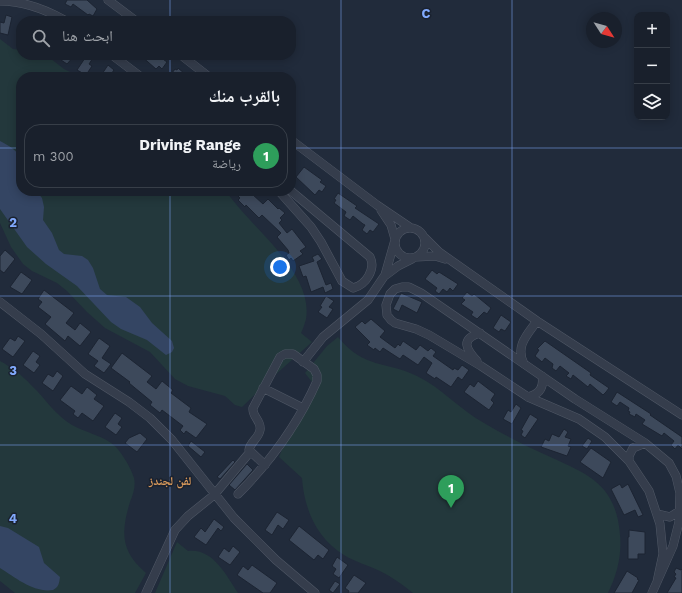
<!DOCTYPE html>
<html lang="ar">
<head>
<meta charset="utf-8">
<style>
	body { margin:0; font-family:"Work Sans","Noto Naskh Arabic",sans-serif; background:#262d38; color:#f1f3f6; direction:rtl }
	.controls { position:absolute; right:12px; top:12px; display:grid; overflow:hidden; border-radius:8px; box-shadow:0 2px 10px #0003 }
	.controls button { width:36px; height:36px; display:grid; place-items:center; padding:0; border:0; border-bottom:1px solid #373e48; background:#19202c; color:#f1f3f6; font:20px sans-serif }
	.compass { position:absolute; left:586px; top:12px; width:36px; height:36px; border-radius:50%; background:#19202c; box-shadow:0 2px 10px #0003; rotate:126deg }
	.you { position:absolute; left:280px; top:267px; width:14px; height:14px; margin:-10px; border:3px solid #fff; border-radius:50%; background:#1a73e8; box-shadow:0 0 0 6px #1a73e833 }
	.badge { display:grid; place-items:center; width:26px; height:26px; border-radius:50%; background:#bca0f2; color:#fff; font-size:13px; font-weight:700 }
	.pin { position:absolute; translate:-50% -33px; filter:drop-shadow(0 1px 2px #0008) }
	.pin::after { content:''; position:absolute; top:21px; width:14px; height:12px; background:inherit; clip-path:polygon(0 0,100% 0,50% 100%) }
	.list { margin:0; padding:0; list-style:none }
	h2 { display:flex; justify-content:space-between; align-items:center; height:52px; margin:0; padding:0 16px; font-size:17px }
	h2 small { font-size:13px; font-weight:400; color:#9fa3a9 }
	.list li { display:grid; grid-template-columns:26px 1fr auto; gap:12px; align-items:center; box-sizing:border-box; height:64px; margin:0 8px 8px; padding:0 8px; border:1px solid #373e48; border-radius:16px }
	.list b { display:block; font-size:15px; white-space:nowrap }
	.list p { margin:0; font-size:13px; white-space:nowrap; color:#9fa3a9 }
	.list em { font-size:13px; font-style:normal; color:#9fa3a9 }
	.icon { flex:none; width:22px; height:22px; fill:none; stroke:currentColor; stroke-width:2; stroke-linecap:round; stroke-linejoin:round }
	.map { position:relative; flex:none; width:682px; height:593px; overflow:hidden; direction:ltr }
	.search { position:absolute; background:#19202c; box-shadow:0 2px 10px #0003; left:16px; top:16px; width:280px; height:44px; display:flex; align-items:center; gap:10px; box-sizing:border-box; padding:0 14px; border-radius:16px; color:#9fa3a9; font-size:15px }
	.panel { position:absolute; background:#19202c; box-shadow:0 2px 10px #0003; left:16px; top:72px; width:280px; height:124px; border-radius:16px; direction:rtl }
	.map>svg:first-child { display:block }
	.green { fill:#23383c }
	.water { fill:#344563 }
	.building { fill:#3d495b; stroke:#1c2432 }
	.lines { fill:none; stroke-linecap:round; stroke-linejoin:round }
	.street-casing { stroke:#505866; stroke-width:9 }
	.street { stroke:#353d4c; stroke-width:8 }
	.grid { fill:none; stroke:#81a9fc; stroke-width:1; stroke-opacity:0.55 }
	.labels { text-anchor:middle; stroke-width:3; stroke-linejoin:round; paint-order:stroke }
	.neighbourhood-label { font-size:12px; font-weight:bold; fill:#d8995b; stroke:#1a2230 }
	.grid-label { font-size:13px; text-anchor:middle; font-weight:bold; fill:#81a9fc; stroke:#1a2230; stroke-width:3; stroke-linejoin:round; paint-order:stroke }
</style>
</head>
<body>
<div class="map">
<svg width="682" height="593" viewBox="0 0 682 593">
	<rect width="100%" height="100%" fill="#212b3b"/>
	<path class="green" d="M0,39l13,10 8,1v5h25l18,14 16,8h-59v114h205c23,35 88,81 80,128 -1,4 -3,10 -5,14l11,9 -38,34 -32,31 -7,-2 -10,-9 -37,-10 -13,-7 -25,-27 -45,-24 -18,-16 -20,-21 -10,-8 -25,-12 -9,-7 -12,-17 -11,-24z
		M338,337c26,32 48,24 79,39 25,12 43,34 67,47 20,12 40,22 62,32 41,19 70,28 74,80 2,20 -3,40 -12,58h-195c-10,-8 -21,-16 -33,-22 -12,-6 -25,-9 -36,-16 -28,-17 -40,-47 -42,-77l-23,-21c10,-25 22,-46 39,-67l-13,-17 22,-27z
		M0,361c11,6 22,14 31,24 15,14 23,29 41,40 14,8 33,11 44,22 7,8 15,21 18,31 2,8 -1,17 -4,24 -9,30 -10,49 16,71l-11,20h-120l-15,-12z
		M177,542l11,9c25,-3 38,24 50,42h-83z"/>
	<path class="water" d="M0,141c28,14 21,22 21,50h15l6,7 2,9 -1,13 9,13 7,17 5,4 18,2 6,4 5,8 7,21 7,6 19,2 14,10 12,16 20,18 2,7 -2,4 -6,3 -19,-15 -26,-11 -10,-7 -34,-36 -31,-22 -19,-17 -27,-38z
		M0,526l8,2 31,19 5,16 16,14c-1,6 -1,10 -7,13 -19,3 -37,-12 -53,-22z"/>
	<path class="building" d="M67,0h20l10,9 -4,7 -4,-2 -1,1 -15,-11 -2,3 -6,-3z
		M6,15l6,2 -4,18 -8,-2v-11l4,1z
		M64,55h11l-8,9 -6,-4z
		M87,55l6,3 -4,6 3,2 -6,9 -9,-5z
		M140,55h22l-2,2 7,5 -5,7 -3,-3 -3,3z
		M108,65l6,5 -5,7h-9z
		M178,68l7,6 -2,3h-14l6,-8 2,1z
		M304,167l18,13 -2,2 6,4 -4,6 -3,-2 -4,5 -19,-18z
		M233,191h21l-2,3 11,10 5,-5 10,10 1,-1 6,5 -5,5 2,2 -3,3 8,10 5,-4 14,18 -6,4 3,3 -10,7 -2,-3 -2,2 -3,-5 3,-2 -1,-3 -11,-13 4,-4 -19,-18 -3,3 -13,-13 -1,2 -7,-7 2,-2z
		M338,193l19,13 -2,2 24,16 -6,8 -3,-2 -3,4 -5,-4 3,-5 -2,-1 -10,-8 -3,4 -6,-4 2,-4 -12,-9 2,-3 -2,-1z
		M5,250l10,9 -11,14 -4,-3v-14z
		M318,254l4,5 -5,3 9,23 5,-2 2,6 -8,4 -2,-6 -12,5 -5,-16 -3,1 -4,-11 15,-5 -2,-4z
		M432,270l5,4 2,-2 19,12 -5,7 -3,-3 -3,4 -4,-3 -4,5 -4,-3 2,-3 -12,-9z
		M21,272l11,8 -10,14 -12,-7z
		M44,290l30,23 -8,10 9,7 5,-7 11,9 -11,14 -12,-10 -3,5 -20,-17 6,-7 -13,-10 4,-5 -4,-3z
		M467,292l5,4 2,-2 17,14 -4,6 -3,-2 -7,7 -6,-4 2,-3 -12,-8 4,-4 -3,-2z
		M401,293l21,9 -5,11 -15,-8 -3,7 -6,-3z
		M326,296l8,5 -5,6 4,2 -6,9 -9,-6 4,-5 -2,-1z
		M501,315l10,7 -6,9 -4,-2 -2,3 -6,-4z
		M371,319l14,12 -5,6 15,11 3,-4 2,2 3,-5 13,9 4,-5 8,6 3,-3 5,4 -3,4 20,14 1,-2 4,2 4,-5 7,5 -7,10 -4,-3 -7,10 -15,-10 -1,2 -9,-6 6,-10 -8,-6 -6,8 -15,-10 -3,4 -17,-11 -3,4 -5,-4 -1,2 -7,-5 3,-3 -15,-15 7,-6 3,3z
		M18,336l7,5 -12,16 -11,-8 8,-11 5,3z
		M99,338l11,8 -8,12 9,6 -7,9 -10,-7 4,-5 -10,-7z
		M545,341l46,32 -1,2 19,13 -3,4 -3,3 -13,-11 -2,3 -15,-12 -2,4 -5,-3 3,-3 -9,-7 -4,5 -4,-3 1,-4 -8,-6 -3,4 -7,-6 4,-6 -2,-1z
		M33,351l7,5 -4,6 4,3 -6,8 -11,-8z
		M122,353l30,23 -5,6 9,7 6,-8 11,9 -2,3 20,15 -2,4 18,12 -11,14 -10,-7 -2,3 -4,-4 3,-4 -21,-16 -2,3 -10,-8 2,-3 -23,-19 1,-1 -19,-14z
		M57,371l6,5 -10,15 -11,-8 6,-9 5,3z
		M478,381l17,13 -4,6 3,3 -5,7 -25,-18 6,-8 4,3z
		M71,386l11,8 5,-7 10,8 -3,4 10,7 -11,15 -11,-8 -4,5 -5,-4 2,-3 -15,-11z
		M617,392l34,22 -1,1 32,22v12l-4,-4 -3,4 -4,-4 3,-4 -10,-8 -2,3 -20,-12 3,-4 -9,-6 -1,3 -6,-3 1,-2 -2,-1 1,-3 -9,-6 -3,4 -6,-4z
		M516,404l5,4 -9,16 -9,-5 5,-9 3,2z
		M115,413l7,5 -4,6 4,3 -6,8 -11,-8z
		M530,414l8,5 -13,19 -4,-3 2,-4 -2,-1z
		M564,429l4,3 -3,5 6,2 -3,7 3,1 -4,9 -26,-9 4,-8 4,2 3,-7 7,3z
		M140,433l7,6 -10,13 -12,-9 4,-5z
		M588,438l4,3 -5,8 -5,-3z
		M191,441l14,11 -4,5 -13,-11z
		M591,448l20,14 -8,16 -23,-16z
		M233,460l2,2 -15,17 -3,-2z
		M247,464l6,6 -18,20 -6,-5z
		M620,484l2,4 6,-4 15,31 -5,2 -3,-7 -11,5 -13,-26z
		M277,512l12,8 -6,9 -5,-4 -6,10 -7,-5z
		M214,519l10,8 -3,4 -3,-3 -12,17 -12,-8 7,-9 4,4z
		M299,526l30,24 -6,9 -5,-4 -4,5 -25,-20z
		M629,530l16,2v22h-7v5h-10v-22h1z
		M233,546l7,6 -10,13 -12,-8 6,-9 5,4z
		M337,557l11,8 -9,13 -6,-4 3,-5 -4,-3z
		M252,565l25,18 -7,10h-7l-26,-18 6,-9 5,4z
		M676,568l5,2 1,-1v24h-15l9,-15 -2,-1 2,-3 -2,-2z
		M627,571l11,7 -1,1 2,1 -7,13h-18z
		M354,575l12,8 -8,10h-10l1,-2 -4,-3z
		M335,581l5,3 -7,9 -4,-3z"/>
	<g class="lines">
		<g class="street-casing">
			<path id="street" d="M108,0l28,21
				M0,1c24,0 45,8 66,20
				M112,55l29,22
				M181,55l28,22
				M291,140l86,65 34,23
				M279,191l32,36 10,15 21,39 11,7c13,-3 23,-19 17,-31l-79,-66
				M381,210l10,15 4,14
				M395 243a15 15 0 1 1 30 0a15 15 0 1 1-30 0Z
				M425,238l14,14 98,69 145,94
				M416,257l19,-1 10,3
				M386,275l12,-9 14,-7
				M0,302l41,32 44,40 44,28 21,16 22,22 62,78 42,42 39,33
				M477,361c-11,-12 -17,-22 3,-28
				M303,362l20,-25 45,-37 17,-25 10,-35
				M524,364c-9,-18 3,-29 13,-43
				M263,388l40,20
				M528,397c12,-3 16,-10 14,-21
				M629,461v-5l4,-8 12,-5
				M238,494c33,-33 60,-70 79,-113v-6l-3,-6 -21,-15h-8l-5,3 -27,51c-1,9 9,13 7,22 -1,8 -10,12 -11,20l16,15
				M657,514l13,3 11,-7
				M146,593l29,-63 13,-14 26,-21 36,-43
				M652,593l21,-47 6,-24 1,-29 -4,-17 -7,-13 -24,-20 -70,-44 -154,-106 -12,-6h-7l-7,2 -5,5 -4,11 1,10 4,5 4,3 21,6 13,6 52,31 47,31 51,22 26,18 24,24 20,30 11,33 3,30 -6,28"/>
		</g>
		<use href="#street" class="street"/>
	</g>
	<path class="grid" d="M170,0v21M341,0v593M512,0v593M170,55v22M0,148h21M291,148h391M170,191v402M0,296h682M0,445h682"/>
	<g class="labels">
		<g class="neighbourhood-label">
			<text x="170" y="485">لفن لجندز</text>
		</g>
	</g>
	<g class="grid-label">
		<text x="426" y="18">C</text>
		<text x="13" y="227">2</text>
		<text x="13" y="375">3</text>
		<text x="13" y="523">4</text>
	</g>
</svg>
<div class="controls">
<button>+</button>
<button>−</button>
<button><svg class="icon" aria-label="layers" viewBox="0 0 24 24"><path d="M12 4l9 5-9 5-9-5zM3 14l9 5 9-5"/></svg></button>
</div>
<svg class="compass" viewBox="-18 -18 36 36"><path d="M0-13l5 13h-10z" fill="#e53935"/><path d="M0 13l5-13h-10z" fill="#9fa3a9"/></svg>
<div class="you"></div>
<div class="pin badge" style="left:451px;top:508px;background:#2e9e5b">1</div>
<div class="search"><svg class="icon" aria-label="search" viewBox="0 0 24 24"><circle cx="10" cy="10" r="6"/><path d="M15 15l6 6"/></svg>ابحث هنا</div>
<section class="panel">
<h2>بالقرب منك<small></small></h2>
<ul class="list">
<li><span class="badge" style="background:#2e9e5b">1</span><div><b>Driving Range</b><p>رياضة</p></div><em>300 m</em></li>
</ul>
</section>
</div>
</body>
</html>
